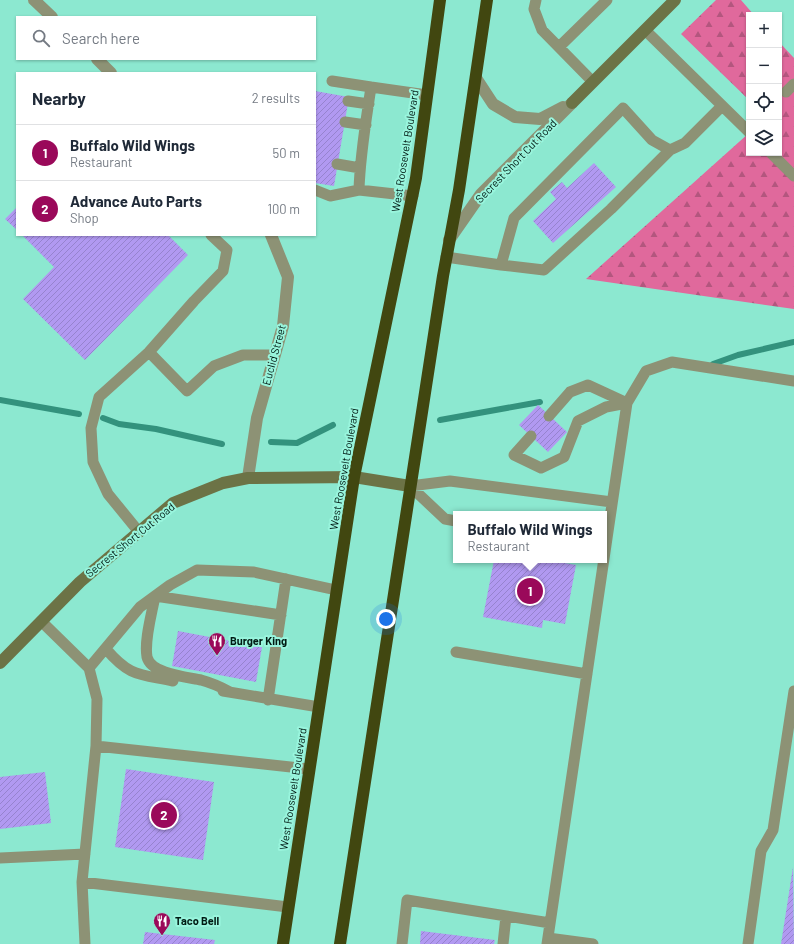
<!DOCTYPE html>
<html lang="en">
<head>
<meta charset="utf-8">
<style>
	body { margin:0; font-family:Barlow,sans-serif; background:#f2f2f3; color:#1f2937 }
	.controls { position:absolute; right:12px; top:12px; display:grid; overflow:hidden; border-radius:0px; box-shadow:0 1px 3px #0004 }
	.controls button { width:36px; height:36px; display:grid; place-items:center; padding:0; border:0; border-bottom:1px solid #e0e1e3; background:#fff; color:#1f2937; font:20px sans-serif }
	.you { position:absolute; left:386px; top:619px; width:14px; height:14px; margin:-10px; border:3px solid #fff; border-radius:50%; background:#1a73e8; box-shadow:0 0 0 6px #1a73e833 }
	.badge { display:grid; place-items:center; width:26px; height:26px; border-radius:50%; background:#9a095a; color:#fff; font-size:13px; font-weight:700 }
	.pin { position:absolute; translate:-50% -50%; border:2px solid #fff; box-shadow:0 1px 4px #0006 }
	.popup { position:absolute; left:453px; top:511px; width:154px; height:52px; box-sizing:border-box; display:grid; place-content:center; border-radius:0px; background:#fff; filter:drop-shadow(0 1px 3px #0005); font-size:13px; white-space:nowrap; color:#747a83 }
	.popup b { font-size:15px; color:#1f2937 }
	.popup::after { content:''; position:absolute; left:50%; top:100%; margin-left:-8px; border:8px solid transparent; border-top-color:#fff }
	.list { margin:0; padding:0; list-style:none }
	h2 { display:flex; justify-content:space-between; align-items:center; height:52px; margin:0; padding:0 16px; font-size:17px }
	h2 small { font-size:13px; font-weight:400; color:#747a83 }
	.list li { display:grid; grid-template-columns:26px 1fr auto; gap:12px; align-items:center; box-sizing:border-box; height:56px; padding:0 16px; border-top:1px solid #e0e1e3 }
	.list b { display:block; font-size:15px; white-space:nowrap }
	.list p { margin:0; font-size:13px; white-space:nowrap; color:#747a83 }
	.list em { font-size:13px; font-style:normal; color:#747a83 }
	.icon { flex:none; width:22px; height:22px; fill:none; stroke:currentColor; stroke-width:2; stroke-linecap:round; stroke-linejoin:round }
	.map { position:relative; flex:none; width:794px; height:944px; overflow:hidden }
	.search { position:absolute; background:#fff; box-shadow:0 1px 3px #0004; left:16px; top:16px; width:300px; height:44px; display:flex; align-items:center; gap:10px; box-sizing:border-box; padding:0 14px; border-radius:0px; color:#747a83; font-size:15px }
	.panel { position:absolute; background:#fff; box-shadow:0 1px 3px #0004; left:16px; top:72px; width:300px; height:164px; border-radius:0px }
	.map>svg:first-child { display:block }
	.forest { fill:url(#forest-firs) }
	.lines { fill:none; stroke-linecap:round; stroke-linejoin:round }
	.stream { stroke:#33927d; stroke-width:6 }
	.building { fill:url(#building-hatch) }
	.lane { stroke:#8d9275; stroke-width:11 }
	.street { stroke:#8d9275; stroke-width:12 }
	.secondary { stroke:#6c7346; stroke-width:12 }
	.highway { stroke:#414710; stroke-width:12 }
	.labels { text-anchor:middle; stroke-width:4; stroke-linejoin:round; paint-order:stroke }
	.street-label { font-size:11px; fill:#001a13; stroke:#99f5dd }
	.poi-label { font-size:11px; font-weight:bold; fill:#001a13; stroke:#99f5dd; text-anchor:start }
</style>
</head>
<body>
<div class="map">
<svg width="794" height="944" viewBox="0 0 794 944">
	<defs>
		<pattern id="forest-firs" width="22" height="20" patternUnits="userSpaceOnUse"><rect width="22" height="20" fill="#e0699c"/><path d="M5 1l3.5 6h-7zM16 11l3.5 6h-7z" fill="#b3567e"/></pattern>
		<pattern id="building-hatch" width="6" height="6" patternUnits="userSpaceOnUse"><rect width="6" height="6" fill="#b199f1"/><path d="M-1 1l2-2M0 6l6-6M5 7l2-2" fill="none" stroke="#9683ce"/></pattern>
	</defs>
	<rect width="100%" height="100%" fill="#8ce8d0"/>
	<path class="forest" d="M716,0h25l13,15h-5v85l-68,-66z
		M779,42l15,16v251l-208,-30 163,-146v20h30z"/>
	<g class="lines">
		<path class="stream" d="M713,364l25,-9 56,-13
			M0,400l79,14
			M103,418l16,6 37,5 66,15
			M440,420l100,-18
			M271,442l26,1 36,-18"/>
	</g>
	<path class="building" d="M315,91l34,6 -15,89 -19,-3z
		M594,163l22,24 -63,56 -20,-22 23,-22 -6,-7 12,-10 5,6z
		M17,207v23l-12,-11z
		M22,235h146l20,20 -103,105 -62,-61 31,-32z
		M538,405l29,27 -19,20 -29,-27z
		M494,560h54l28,5 -11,59 -22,-4 -1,8 -59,-11z
		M178,631l84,16 -6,35 -84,-16z
		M126,769l88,13 -11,78 -88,-13z
		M45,772l6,51 -51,6v-52z
		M793,867l1,77h-13z
		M421,931l74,9 -1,4h-74z
		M145,932l70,8 -1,4h-71z"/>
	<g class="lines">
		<path class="lane" d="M536,0l-2,9 8,21 51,52
			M645,30l104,102
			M559,47l48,-47
			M332,81l39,6
			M786,92l8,-8
			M348,101l21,3
			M345,122l21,3
			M670,150l-18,-10 -29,-32 -109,110 -13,47 43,5 67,-61 59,-59 15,-7 37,-37
			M771,153l23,23
			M337,164l23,4
			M315,190l15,6 29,-6
			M413,196l-54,-6c1,-35 7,-69 12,-103l56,8
			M211,235l16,15 -4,21 -29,30 -45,51 38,39 27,-25 29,-11h31
			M446,257l55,8
			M531,436l-17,19 27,13 23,-11 14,-36 28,-14 21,-4 -39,-18 -18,7 -21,24
			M456,521l-11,-2 -35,-33 40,-5 162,21
			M139,532l-31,-38 -15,-32 -2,-34 8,-31 50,-45
			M41,621l48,47 51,-61 30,-22 27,-15 57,2 82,18
			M106,649c24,28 33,25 67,32
			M456,652l131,22
			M89,668l8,31 -1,47 -14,136 206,25
			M223,691l96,16
			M230,692c-9,-5 -18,-9 -29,-12 -14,-3 -50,-6 -54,-23 -3,-17 5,-44 8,-61l126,19
			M268,700l18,-121
			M96,746l213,23
			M0,858l85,-4
			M82,882l3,62
			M548,938l45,6
			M402,944l5,-44 143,23
			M503,944l3,-28
			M547,944l80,-541 19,-32 26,-9 122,19
			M748,944l13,-93 12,-21 21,-139"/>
		<path class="street" d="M34,0l18,17
			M97,59l14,14
			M476,78l17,26 22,13 25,2 23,-12
			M449,240l32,-46 91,-91
			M248,478l9,-60 26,-92 5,-49 -17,-42"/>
		<path class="secondary" d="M572,103l103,-103
			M0,663l80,-81 93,-79 50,-20 25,-5 106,-1 56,9"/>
		<path class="highway" d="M283,944l71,-467 62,-299 24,-178
			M340,944l103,-668 16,-86 28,-190"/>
	</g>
	<defs>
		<g id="restaurant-pin" transform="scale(0.9)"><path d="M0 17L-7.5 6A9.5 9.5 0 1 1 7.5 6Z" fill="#9a095a" stroke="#99f5dd"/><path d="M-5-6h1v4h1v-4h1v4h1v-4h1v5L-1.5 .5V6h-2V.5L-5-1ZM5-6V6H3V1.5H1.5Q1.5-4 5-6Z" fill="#fff"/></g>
	</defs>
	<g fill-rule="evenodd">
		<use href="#restaurant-pin" x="217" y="641"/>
		<use href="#restaurant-pin" x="162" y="921"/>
	</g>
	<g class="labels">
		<g class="street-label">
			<text transform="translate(405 151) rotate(-81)" y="4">West Roosevelt Boulevard</text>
			<text transform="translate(516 161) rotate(-46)" y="4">Secrest Short Cut Road</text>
			<text transform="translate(274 355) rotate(-75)" y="4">Euclid Street</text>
			<text transform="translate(344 469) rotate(-80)" y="4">West Roosevelt Boulevard</text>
			<text transform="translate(130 540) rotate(-39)" y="4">Secrest Short Cut Road</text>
			<text transform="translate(293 789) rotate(-81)" y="4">West Roosevelt Boulevard</text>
		</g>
		<g class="poi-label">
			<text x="230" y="645">Burger King</text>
			<text x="175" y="925">Taco Bell</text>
		</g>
	</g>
</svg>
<div class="controls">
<button>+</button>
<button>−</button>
<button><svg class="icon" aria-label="locate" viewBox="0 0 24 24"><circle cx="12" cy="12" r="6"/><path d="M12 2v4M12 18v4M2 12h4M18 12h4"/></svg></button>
<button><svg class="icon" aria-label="layers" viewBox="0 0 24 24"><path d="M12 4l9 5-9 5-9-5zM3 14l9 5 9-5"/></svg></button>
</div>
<div class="you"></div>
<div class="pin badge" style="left:530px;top:591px">1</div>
<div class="popup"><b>Buffalo Wild Wings</b>Restaurant</div>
<div class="pin badge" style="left:164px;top:815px">2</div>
<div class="search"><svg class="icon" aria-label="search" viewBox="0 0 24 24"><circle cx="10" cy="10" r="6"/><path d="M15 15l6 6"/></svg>Search here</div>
<section class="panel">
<h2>Nearby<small>2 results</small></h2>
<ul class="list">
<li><span class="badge">1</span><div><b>Buffalo Wild Wings</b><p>Restaurant</p></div><em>50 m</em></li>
<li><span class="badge">2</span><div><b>Advance Auto Parts</b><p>Shop</p></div><em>100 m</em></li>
</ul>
</section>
</div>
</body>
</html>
